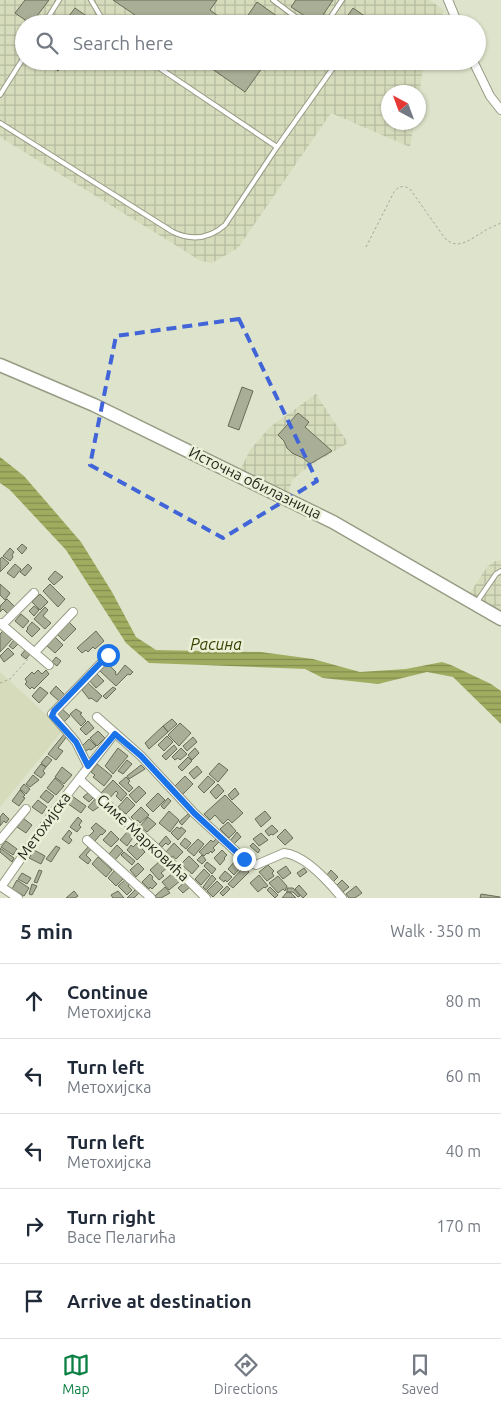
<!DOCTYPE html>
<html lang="en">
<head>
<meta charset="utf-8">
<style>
	body { margin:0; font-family:Ubuntu,sans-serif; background:#f6f6f7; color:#1f2937 }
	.compass { position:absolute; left:381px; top:85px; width:45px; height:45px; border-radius:50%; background:#fff; box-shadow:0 1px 4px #0004; rotate:319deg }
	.stop { position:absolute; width:15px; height:15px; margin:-11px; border:4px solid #1a73e8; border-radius:50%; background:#fff }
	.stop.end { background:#1a73e8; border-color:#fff; box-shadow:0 1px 5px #0008 }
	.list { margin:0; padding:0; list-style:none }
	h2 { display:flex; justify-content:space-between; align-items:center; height:65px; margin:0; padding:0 20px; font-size:21px }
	h2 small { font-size:16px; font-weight:400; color:#747a83 }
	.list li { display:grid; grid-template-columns:32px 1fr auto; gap:15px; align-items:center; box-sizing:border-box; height:75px; padding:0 20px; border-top:1px solid #e0e1e3 }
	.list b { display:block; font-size:19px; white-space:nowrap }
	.list p { margin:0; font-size:16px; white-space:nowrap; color:#747a83 }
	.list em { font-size:16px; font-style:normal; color:#747a83 }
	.icon { flex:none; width:28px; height:28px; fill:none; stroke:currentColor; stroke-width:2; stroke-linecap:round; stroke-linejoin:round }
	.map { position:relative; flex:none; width:501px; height:898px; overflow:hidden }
	.search { position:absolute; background:#fff; box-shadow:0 1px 4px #0004; left:15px; right:15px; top:15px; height:55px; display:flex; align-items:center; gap:12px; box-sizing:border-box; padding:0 18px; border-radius:28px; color:#747a83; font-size:19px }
	.sheet { height:440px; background:#fff }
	nav { display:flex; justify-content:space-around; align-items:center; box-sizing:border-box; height:70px; border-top:1px solid #e0e1e3; background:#fff; font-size:14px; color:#747a83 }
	nav a { display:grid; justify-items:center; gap:2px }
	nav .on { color:#0b8043 }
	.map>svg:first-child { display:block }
	.built { fill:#d5dbbb }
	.industrial { fill:url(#industrial-grid) }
	.water { fill:url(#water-rules) }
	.building { fill:#a9ae96; stroke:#696d57 }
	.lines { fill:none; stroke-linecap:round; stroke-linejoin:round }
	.service-casing { stroke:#979c85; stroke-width:6 }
	.minor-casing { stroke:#979c85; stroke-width:10 }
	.primary-casing { stroke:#979c85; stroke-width:15 }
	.path { stroke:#a4a995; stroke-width:1; stroke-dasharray:2.5 2.5; stroke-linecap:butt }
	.service { stroke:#fff; stroke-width:4 }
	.minor { stroke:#fff; stroke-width:8 }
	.primary { stroke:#fff; stroke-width:12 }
	.route { stroke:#1a73e8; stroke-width:6 }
	.marked { fill:none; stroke:#4165d8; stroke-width:4; stroke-dasharray:10 6; stroke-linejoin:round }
	.labels { text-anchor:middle; stroke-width:5; stroke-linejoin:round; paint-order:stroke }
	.street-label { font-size:15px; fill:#1f2118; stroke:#ebf1d8 }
	.water-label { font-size:16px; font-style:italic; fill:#394002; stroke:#ebf1d8 }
</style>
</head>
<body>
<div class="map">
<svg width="501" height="898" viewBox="0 0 501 898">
	<defs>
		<pattern id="industrial-grid" width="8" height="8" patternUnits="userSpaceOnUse" patternTransform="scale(1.25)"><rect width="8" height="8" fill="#d5dbbb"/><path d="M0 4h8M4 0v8" fill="none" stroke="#b6bca0"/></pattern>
		<pattern id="water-rules" width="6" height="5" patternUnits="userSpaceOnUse" patternTransform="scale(1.25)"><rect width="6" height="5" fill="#a0ad60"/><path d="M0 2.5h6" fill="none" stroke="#828c4e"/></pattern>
	</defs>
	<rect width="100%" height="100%" fill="#dee4cb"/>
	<path class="built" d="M0,672l63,58 -63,77z"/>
	<path class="industrial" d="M0,0h429l15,10 -5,14h-415v37h400l-5,35 -1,-4h-30v30l26,1 -4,24 -79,-34 -93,135 -26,15 -11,-2 -201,-124z
		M316,394l32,49 -40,24 -15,12 -6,16 -47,-25 10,-20 20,-23z
		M501,560v53l-31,-20 17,-26 8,-6z"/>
	<path class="water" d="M0,457l24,19 57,66 31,50 24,45 20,13 105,2 52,7 47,13 46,-3 36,-7 9,3 40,19 10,7v33l-48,-47 -26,-5 -49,12 -55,-6 -18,-9 -156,-6 -23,-20 -60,-93 -56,-60 -10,-7z"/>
	<path class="building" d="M25,0h24l-18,24 -16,-11z
		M113,0h104l-7,10 19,14h-81z
		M296,0h37l-16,24 -26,-17z
		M257,2l31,22h-46z
		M75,8l20,14 -2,2h-30z
		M353,8l16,11 -3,5h-24z
		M45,61h20l-7,10z
		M201,61h66l-22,31z
		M242,387l11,4 -14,39 -11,-4z
		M298,413l11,9 -4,5 27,24 -22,13 -7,-6 -11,-5 -5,-5 -3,-7 -6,-6z
		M22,544l5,4 -5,6 -5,-5z
		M10,548l4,4 -2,3 1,2 -3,4 -7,-5z
		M2,557l7,6 -9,9v-13z
		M15,564l6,5 -7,9 -7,-5z
		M28,564l4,4 -7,8 -5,-4z
		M55,571l8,6 -9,8 -6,-6z
		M0,584l10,9 -5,7 -5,-5z
		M50,584l15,15 -7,8 -15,-16z
		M40,594l8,8 -8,8 -8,-8z
		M7,599l9,9 -7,7 -6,-6 -3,3v-6z
		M34,606l5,4 -5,6 -5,-5z
		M45,607l3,3 -5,6 8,7 -6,6 -11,-10z
		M21,614l8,7 -6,7 -8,-7z
		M32,622l8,7 -8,8 -6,-6 2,-2 -1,-1z
		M69,622l7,7 -12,12 -7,-7z
		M3,631l9,8 -12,13v-18z
		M96,631l8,10 -9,8 -2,-2 -5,5 -2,-2 -4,3 -5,-5z
		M55,637l8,8 -8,8 -9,-8z
		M15,639l4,4 -6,6 -4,-3z
		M8,648l6,6 -10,8 -4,-6z
		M25,650l5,4 -4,5 -5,-4z
		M56,657l5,4 -4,5 -5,-4z
		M106,665l1,2 2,-2 7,7 -1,2 2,1 8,-10 8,7 -3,3 -2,-1 -12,12 -16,-15z
		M38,670l4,4 4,-4 3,4 -15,15 -2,-2 -2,2 -5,-5 2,-2 -2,-3 7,-7 2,2z
		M96,673l8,8 -8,7 -7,-8z
		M88,683l14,13 -5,6 -6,-4 -2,1 -7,-9z
		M56,686l9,9 -6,6 -9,-8z
		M40,687l8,6 -9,10 -7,-7z
		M113,687l3,2 -10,10 -3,-3z
		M61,708l9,8 -7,7 -7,-6 2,-2 -2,-2z
		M76,709l6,4 -2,1 6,7 -5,5 -11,-12z
		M172,719l5,5 -9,8 -5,-6z
		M88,721l6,7 -8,7 -6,-6z
		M180,723l11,10 -12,13 -11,-11z
		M163,726l5,6 -19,17 -4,-6z
		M98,731l7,7 -8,8 -7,-8z
		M65,733l3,2 -10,13 5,3 -7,9 -8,-6z
		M167,736l6,6 -9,9 -6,-6z
		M193,737l4,5 -10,9 -4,-5z
		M89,739l7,7 -5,4 -2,-1 -3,2 -4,-5z
		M174,745l3,4 -11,11 -4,-4z
		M118,748l10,8 -15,18 -8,-8z
		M181,748l6,6 -7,6 -2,-2 -3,2 -3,-3z
		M195,748l4,5 -7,7 -4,-5z
		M47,756l5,4 -6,7 -5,-4z
		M188,757l4,4 -10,10 -4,-4z
		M127,760l5,4 -9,10 -5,-3z
		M219,763l9,7 -10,12 -9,-8z
		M41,764l5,3 -3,4 2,2 -4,5 -7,-5z
		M97,764l15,12 -8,10 -11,-9 2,-2 -4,-3z
		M141,765l4,4 -16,10 -2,-3z
		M197,766l5,6 -8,7 -5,-6z
		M62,767l10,8 -8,9 -9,-7z
		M33,775l6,5 -9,7 -4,-3z
		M185,776l8,8 -10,10 -8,-8z
		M208,776l7,6 -11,11 -6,-6z
		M126,777l4,4 -2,2 5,5 -4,4 -10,-9z
		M55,778l9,8 -8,9 -9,-7z
		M113,780l14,14 -6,7 -5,-5 2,-3 -2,-2 -8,9 -7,-7z
		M24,784l6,5 -4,5 -6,-5z
		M218,784l6,7 -8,8 -6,-7z
		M139,786l7,7 -10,10 -7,-8z
		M235,788l4,6 -7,6 -4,-5z
		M20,790l5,5 -2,2 2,1 -6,8 -7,-5z
		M46,790l8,6 -6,7 -8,-6z
		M88,793l5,5 -4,4 -6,-5z
		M158,793l7,7 -12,12 -7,-7z
		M225,795l18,18 -11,10 -4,-4 -5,5 -8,-9 -5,5 -6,-6z
		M72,796l14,10 -5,7 -14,-10z
		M127,797l8,8 -9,9 -8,-7z
		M96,798l7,6 -10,7 -5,-4z
		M168,798l3,3 -7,8 -3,-3z
		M38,800l9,7 -5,7 -10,-7z
		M141,807l8,8 -9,8 -2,-3 -2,2 -5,-5z
		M169,811l10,9 -9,12 -11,-9z
		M265,811l6,7 -10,9 -6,-8z
		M3,813l6,6 -3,4 -2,-2 -4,5v-9z
		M188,814l2,2 -8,9 -3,-3z
		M78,817l4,4 -3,4 2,2 -4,5 -7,-5z
		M148,817l8,7 -9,8 -7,-6z
		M23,818l9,7 -6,8 -9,-6z
		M228,822l8,9 -7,7 -9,-9z
		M96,823l10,8 -4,4 -1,-1 -7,8 -6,-5 6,-6 -3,-3z
		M272,825l6,6 -5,4 -2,-1 -2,2 -4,-5z
		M177,827l3,2 1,-2 5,4 -8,9 -7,-7z
		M285,829l8,9 -8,7 -8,-8z
		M69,830l3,3 -3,4 3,3 -3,4 -7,-5z
		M129,830l6,5 -8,11 -7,-6z
		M111,831l8,8 -8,8 -8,-7z
		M237,832l4,5 -8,8 -3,-4z
		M261,833l7,7 -9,6 -6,-7z
		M166,836l5,6 -3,3 -2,-2 -4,4 -3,-3z
		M185,838l6,5 -5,6 -6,-5z
		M217,838l3,3 -7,7 2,2 -3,3 -1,-2 -3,3 -1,-1 -3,3 -5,-4 12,-12 2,2z
		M198,839l6,5 -10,12 -7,-6z
		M6,841l11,8 -4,6 -12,-8z
		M137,843l8,9 -8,8 -10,-10 4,-5 2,2z
		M174,843l9,9 -7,7 -4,-3 -2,2 -5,-5z
		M253,843l7,7 -2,3 -8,-7z
		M117,845l6,6 -8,9 -6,-6z
		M56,846l4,2 -9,14 -5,-3z
		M89,846l3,2 -6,7 5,5 -3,4 -9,-7z
		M0,848l14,10 -2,4 -12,-10z
		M34,850l11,6 -4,8 -12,-6z
		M222,850l5,5 -3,3 1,1 -5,6 -6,-7z
		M124,852l11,9 -3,4 -11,-10z
		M202,855l4,5 -4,4 -5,-4z
		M189,856l10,10 -7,8 -11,-10z
		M98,857l14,13 -6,7 -14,-13z
		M162,859l7,7 -8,7 3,3 -5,4 -9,-10z
		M235,861l6,6 -7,8 -6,-6z
		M207,862l9,7 -4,5 -8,-8z
		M138,863l6,6 -8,8 -6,-7z
		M268,865l6,6 -2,2 2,3 -7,5 -8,-9z
		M286,866l5,7 -8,6 -6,-7z
		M244,867l5,5 -16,16 -5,-4z
		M304,868l3,4 -7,5 -3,-4z
		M204,869l6,6 -9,10 -6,-6z
		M39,870l3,1 -5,12 -3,-1z
		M115,870l8,9 -7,7 -8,-8z
		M331,870l7,7 -5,5 -7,-6z
		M225,871l7,6 -5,5 -2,-2 -1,2 -5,-4z
		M22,873l9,5 -4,6 -9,-5z
		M173,873l7,8 -11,9 -7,-8z
		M150,874l3,3 -1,2 5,5 -5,5 -2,-2 -1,2 -7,-7z
		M212,875l4,4 -10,11 -3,-3z
		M259,875l9,11 -3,2 -1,-1 -6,5 -8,-9z
		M278,876l9,10 -2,5 -2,-2 -5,4 -9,-10z
		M126,879l4,4 -2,3 4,4 -5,5 -9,-9z
		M17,880l12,8 -5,8 -12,-7z
		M342,880l7,7 -6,5 -6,-7z
		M217,881l6,6 -10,10 -6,-6z
		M185,882l5,5 -7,6 -5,-5z
		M32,884l5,2 -5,9 -3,-1z
		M299,885l8,9 -4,4 -8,-9z
		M227,886l3,3 -7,7 -3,-3z
		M356,886l6,7 -7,5h-6l-3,-4z
		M165,887l5,6 -9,5h-5l-1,-2z
		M270,887l8,8 -3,3 -8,-8z
		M287,888h6l7,8 -2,1 -5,-5h-6z
		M136,889l4,3 -6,6h-7z
		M74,891l4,5 -3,2h-9z
		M118,891l6,7h-11l-2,-3z
		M287,892l4,1 5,5h-14z
		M481,894l19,3v1h-20z"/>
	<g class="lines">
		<g class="service-casing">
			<path id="service" d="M91,0l14,24
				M273,0l32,24
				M44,24l15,-24
				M326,24l16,-24
				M149,61l128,86 61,-86
				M359,61l5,4
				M0,95l24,-38
				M0,123l173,109c19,9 36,7 52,-7l52,-78
				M476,603l20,-29 5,-3"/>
		</g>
		<g class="minor-casing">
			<path id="minor" d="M448,0l10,24
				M473,61l17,35 11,14
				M0,623l49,42
				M2,625l32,-32
				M35,652l38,-40
				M97,717l44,39 53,57 34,31 16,15 12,6 28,-12c21,2 45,29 58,45
				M88,766l-12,-24 -24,-28 57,-59
				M79,779l78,70 49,49
				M0,840l26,-31
				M87,840l64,58
				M0,886l18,12
				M1,887l54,-77 60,-77"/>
		</g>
		<g class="primary-casing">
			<path id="primary" d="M0,365l94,40 239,117 168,97"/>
		</g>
		<path class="path" d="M366,247l28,-55c4,-6 10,-7 16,-3l34,48c13,15 26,2 39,-5 5,-4 12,-6 18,-9
			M0,683l10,-4 19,-21"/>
		<use href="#service" class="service"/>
		<use href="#minor" class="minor"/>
		<use href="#primary" class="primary"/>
	</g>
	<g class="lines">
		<path class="route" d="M108,655l-54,56 -2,5 24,26 12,24 27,-32 26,22 53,57 50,46"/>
	</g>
	<path class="marked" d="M239,319l78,162 -94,57 -133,-73 26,-129z"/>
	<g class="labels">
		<g class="street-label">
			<text transform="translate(255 483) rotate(26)" y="5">Источна обилазница</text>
			<text transform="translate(44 826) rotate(-54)" y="5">Метохијска</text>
			<text transform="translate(143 838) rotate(43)" y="5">Симе Марковића</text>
		</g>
		<g class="water-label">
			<text x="216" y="650">Расина</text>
		</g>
	</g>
</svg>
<svg class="compass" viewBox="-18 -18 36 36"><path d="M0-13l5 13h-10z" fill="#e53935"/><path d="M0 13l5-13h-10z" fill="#747a83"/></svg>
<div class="stop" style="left:108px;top:655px"></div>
<div class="stop end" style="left:244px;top:859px"></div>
<div class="search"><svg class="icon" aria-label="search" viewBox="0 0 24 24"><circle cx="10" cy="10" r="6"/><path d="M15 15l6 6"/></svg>Search here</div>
</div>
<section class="sheet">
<h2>5 min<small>Walk · 350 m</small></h2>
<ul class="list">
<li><svg class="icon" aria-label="ahead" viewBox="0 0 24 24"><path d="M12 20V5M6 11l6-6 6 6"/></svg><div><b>Continue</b><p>Метохијска</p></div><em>80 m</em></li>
<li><svg class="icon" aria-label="left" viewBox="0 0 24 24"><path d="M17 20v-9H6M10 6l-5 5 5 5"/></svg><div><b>Turn left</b><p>Метохијска</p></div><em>60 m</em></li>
<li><svg class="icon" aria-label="left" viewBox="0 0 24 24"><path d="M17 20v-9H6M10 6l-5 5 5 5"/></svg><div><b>Turn left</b><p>Метохијска</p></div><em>40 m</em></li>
<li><svg class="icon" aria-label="right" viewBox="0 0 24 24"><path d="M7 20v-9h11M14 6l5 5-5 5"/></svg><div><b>Turn right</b><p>Васе Пелагића</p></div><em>170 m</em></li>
<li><svg class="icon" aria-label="arrive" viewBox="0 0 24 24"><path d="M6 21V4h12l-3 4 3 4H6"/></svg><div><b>Arrive at destination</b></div></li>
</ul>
</section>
<nav>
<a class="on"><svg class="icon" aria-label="map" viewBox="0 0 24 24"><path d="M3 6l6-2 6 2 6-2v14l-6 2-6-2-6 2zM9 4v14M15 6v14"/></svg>Map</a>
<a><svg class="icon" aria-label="directions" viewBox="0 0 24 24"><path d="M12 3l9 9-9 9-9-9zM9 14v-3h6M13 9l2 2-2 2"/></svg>Directions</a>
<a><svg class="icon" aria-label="saved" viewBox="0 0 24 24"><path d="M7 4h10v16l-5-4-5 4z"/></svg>Saved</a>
</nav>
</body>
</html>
